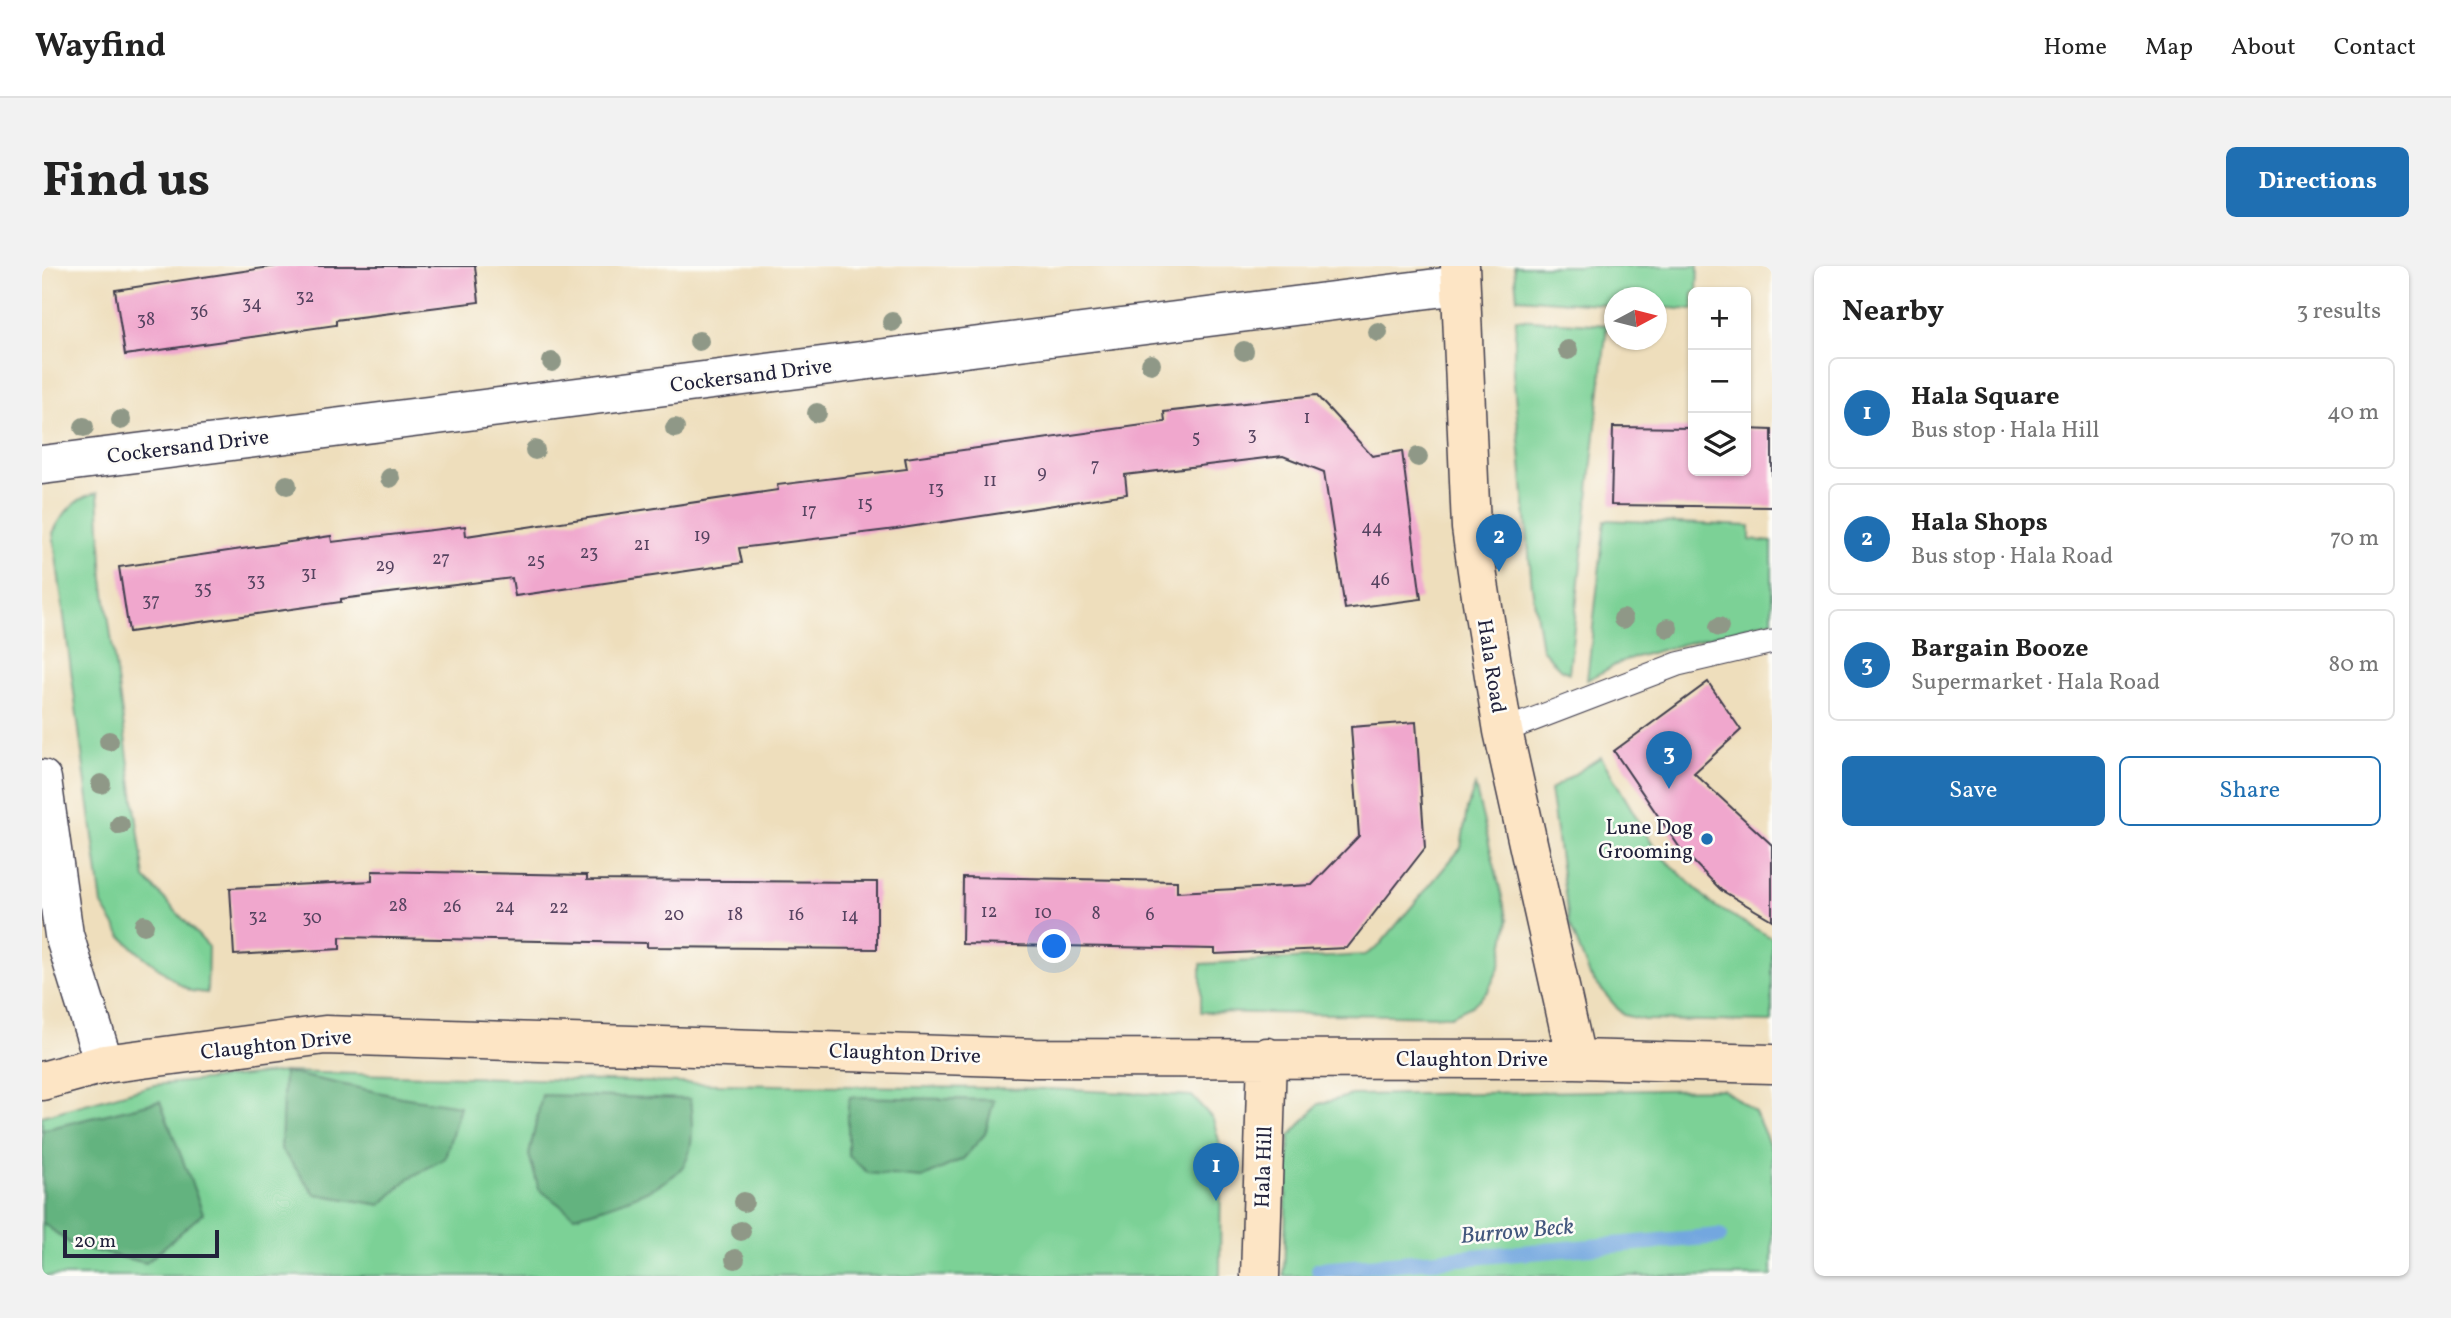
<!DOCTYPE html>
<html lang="en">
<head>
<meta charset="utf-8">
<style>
	body { margin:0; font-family:Vollkorn,serif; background:#f2f2f2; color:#222 }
	.controls { position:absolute; right:21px; top:21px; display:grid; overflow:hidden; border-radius:10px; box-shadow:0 2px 5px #0004 }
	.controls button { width:63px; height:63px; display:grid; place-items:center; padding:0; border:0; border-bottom:2px solid #e0e0e0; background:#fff; color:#222; font:35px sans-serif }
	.compass { position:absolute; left:1562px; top:21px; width:63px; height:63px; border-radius:50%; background:#fff; box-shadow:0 2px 5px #0004; rotate:83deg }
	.scale { position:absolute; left:21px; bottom:18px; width:156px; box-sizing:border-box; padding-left:7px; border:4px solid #22223b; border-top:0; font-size:19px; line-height:24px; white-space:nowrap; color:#22223b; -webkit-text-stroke:5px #fdfcf7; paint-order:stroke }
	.you { position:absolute; left:1013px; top:681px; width:24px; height:24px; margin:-18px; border:5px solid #fff; border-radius:50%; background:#1a73e8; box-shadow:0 0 0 10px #1a73e833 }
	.badge { display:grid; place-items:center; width:46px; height:46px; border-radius:50%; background:#1f6fb2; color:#fff; font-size:23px; font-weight:700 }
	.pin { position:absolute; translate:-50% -58px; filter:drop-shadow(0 2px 4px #0008) }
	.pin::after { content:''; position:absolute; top:37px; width:24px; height:21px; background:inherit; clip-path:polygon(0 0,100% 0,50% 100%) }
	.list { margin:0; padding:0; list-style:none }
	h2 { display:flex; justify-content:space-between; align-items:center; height:91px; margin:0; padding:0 28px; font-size:30px }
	h2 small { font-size:23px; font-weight:400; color:#767676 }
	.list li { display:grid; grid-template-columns:46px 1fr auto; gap:21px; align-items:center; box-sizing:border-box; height:112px; margin:0 14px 14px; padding:0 14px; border:2px solid #e0e0e0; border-radius:10px }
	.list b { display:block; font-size:26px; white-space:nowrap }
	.list p { margin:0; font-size:23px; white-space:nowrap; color:#767676 }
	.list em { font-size:23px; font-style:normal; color:#767676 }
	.actions { display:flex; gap:14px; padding:21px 28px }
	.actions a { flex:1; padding:16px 0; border:2px solid #1f6fb2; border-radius:10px; text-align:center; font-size:24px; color:#1f6fb2 }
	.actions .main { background:#1f6fb2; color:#fff }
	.icon { flex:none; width:38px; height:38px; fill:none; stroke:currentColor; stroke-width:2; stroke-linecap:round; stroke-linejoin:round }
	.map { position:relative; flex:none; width:1730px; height:1010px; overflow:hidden; border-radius:10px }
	header { display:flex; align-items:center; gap:42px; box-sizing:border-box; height:98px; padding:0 35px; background:#fff; border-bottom:2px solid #e0e0e0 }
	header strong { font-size:33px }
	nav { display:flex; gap:38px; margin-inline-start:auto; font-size:24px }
	.intro { display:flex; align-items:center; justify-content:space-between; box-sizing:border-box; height:168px; padding:0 42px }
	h1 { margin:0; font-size:49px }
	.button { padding:18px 32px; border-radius:10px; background:#1f6fb2; color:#fff; font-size:24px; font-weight:700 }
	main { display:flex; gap:42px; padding:0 42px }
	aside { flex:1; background:#fff; border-radius:10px; box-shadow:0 2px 5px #0004 }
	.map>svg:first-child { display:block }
	.green { fill:#7bd196; stroke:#4e7a68; stroke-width:2 }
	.forest { fill:#64b37f; stroke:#436a5d; stroke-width:2 }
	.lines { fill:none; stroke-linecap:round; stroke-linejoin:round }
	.stream { stroke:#73a7df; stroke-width:16 }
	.building { fill:#f0a7cd }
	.lane-casing { stroke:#413e4e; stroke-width:25 }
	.street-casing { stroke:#413e4e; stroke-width:41 }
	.secondary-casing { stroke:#413e4e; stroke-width:41 }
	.lane { stroke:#fff; stroke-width:23 }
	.street { stroke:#fff; stroke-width:38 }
	.secondary { stroke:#fde5c5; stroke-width:38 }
	.tree { fill:#8f9887 }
	.poi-dot { fill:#1f6fb2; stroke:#fdfcf7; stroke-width:2.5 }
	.labels { text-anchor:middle; stroke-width:5; stroke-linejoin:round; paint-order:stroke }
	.number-label { font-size:18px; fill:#564360 }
	.street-label { font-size:21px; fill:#22223b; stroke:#fdfcf7 }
	.poi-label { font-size:21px; fill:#22223b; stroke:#fdfcf7; text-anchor:end }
	.water-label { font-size:23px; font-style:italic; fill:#42577d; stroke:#fdfcf7 }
</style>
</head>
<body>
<header>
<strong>Wayfind</strong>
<nav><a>Home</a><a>Map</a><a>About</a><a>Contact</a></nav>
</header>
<div class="intro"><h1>Find us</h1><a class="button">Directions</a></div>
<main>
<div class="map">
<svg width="1730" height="1010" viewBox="0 0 1730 1010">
	<rect width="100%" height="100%" fill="#fdfcf7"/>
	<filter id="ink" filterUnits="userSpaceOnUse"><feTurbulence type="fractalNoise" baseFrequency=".0143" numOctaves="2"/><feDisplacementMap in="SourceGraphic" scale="14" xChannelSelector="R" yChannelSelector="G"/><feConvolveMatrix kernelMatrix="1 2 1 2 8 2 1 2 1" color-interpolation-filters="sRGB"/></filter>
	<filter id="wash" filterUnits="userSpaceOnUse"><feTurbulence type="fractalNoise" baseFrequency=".00686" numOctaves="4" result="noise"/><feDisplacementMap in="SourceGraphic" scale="28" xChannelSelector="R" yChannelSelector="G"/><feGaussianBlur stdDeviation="1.57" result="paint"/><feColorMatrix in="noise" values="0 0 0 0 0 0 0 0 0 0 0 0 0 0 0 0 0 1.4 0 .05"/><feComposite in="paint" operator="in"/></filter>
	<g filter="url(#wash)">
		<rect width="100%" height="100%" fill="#eedebc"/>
		<path class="green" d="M1472,0h184l-1,26h-4v18l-36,-3v-9h-42l-1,7 -97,-7z
			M1474,53l91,6 -38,348 -9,-4 -18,-20 -10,-62 -19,-215z
			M56,227l5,86 42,299 63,68 -1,47 -16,-2 -12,-7 -41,-32 -16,-15 -20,-32 -49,-372c9,-19 23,-37 45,-40z
			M1563,254l145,6v14l22,2v78l-147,40 -38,20z
			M1559,491l56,95 56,53 59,33v84l-128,-2 -21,-5 -33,-39 -21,-54 -19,-132z
			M1433,520l33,135 -8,45 -12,25 -16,15 -21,10 -250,-4v-48l164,-9 13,-8 83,-99 6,-39z
			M242,806l431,12 334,5 143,7 21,23 8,29 -1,128h-1178v-160l112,-31z
			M1681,823l32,23 17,39v125h-488l3,-104 3,-36 29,-32 33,-9z"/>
		<path class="forest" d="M242,806l117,25 59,9 -15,52 -37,21 -27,26 -66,-11 -34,-45z
			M500,829l148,4c2,20 5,46 -5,64 -14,25 -84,46 -111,53l-35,-27 -10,-34z
			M808,831l144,3 -9,34 -22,25 -41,19 -54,-5 -20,-18v-48z
			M118,835l43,112 -57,50 -73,-17 -31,-24v-92z"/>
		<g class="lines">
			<path class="stream" d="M1277,1004l400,-34"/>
		</g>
		<g id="blocks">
			<path class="building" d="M235,0h198l4,36 -143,18v5l-211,30 -10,-65z
				M1274,129l56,61 30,-5 19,148 -76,10 -21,-137 -41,-16 -158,19 2,19 -231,35 -157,19 3,15 -227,33 -3,-18 -171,21v3l-212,30 -10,-65 212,-31 1,6 133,-16 1,10 312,-46 -1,-5 130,-16 -2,-11 260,-36 -1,-10z
				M1571,161l80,1v43h53v-42l26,1v77l-161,-2z
				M1666,416l33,48 -47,43 78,72v75l-51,-30 -41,-42 -66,-97z
				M1374,456l9,126 -78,100 -132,6v-5l-253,-5 1,-67 214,4v11l135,-7 47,-49 -8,-109z
				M330,605l215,4v5l290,2v67l-230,-2v-4l-307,-6v12l-106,6 -4,-67 142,-7z"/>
		</g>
	</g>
	<g filter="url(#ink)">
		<use href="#blocks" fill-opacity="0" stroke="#413e4e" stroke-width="2"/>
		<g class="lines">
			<g class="lane-casing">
				<path id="lane" d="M1461,465l175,-67 94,-22"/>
			</g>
			<g class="street-casing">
				<path id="street" d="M0,199l1418,-180
					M0,513l22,156 40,129"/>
			</g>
			<g class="secondary-casing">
				<path id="secondary" d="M1418,0l11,262 7,49 25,154 73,328
					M0,815l62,-17 221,-29 711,23 540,1 196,5
					M1218,1010l7,-219"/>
			</g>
			<use href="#lane" class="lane"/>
			<use href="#street" class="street"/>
			<use href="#secondary" class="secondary"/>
		</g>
		<g class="tree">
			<circle cx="850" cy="56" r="10"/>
			<circle cx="1336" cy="66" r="10"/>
			<circle cx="657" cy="75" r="10"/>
			<circle cx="1526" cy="84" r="10"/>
			<circle cx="1202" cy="85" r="10"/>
			<circle cx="510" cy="96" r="10"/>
			<circle cx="1109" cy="98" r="10"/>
			<circle cx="775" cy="147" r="10"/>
			<circle cx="79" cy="154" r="10"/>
			<circle cx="42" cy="161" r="10"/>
			<circle cx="633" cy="162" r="10"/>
			<circle cx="493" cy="184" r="10"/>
			<circle cx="1376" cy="191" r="10"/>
			<circle cx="348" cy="212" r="10"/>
			<circle cx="245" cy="219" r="10"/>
			<circle cx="1581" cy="353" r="10"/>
			<circle cx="1677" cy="361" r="10"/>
			<circle cx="1626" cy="362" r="10"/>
			<circle cx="67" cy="475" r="10"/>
			<circle cx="59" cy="518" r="10"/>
			<circle cx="78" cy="559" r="10"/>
			<circle cx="102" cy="659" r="10"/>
			<circle cx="702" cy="936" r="10"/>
			<circle cx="699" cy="965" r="10"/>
			<circle cx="693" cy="993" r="10"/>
		</g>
	</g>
	<circle class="poi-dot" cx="1665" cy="573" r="7"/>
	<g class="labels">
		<g class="number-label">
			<text x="263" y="36">32</text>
			<text x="210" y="43">34</text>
			<text x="157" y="51">36</text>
			<text x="104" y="59">38</text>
			<text x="1265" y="157">1</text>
			<text x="1210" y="174">3</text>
			<text x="1154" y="177">5</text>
			<text x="1053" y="205">7</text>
			<text x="1000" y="212">9</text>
			<text x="948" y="220">11</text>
			<text x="894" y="228">13</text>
			<text x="823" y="243">15</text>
			<text x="767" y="250">17</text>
			<text x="1330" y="267">44</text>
			<text x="660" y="275">19</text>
			<text x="600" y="284">21</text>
			<text x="547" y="292">23</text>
			<text x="399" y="298">27</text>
			<text x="494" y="300">25</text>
			<text x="343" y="305">29</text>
			<text x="267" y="313">31</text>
			<text x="1338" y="319">46</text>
			<text x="214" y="320">33</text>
			<text x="161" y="328">35</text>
			<text x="109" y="340">37</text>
			<text x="356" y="645">28</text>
			<text x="410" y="646">26</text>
			<text x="463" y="646">24</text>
			<text x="517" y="647">22</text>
			<text x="947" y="651">12</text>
			<text x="1001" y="652">10</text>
			<text x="1054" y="653">8</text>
			<text x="632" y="654">20</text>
			<text x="693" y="654">18</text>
			<text x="754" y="654">16</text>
			<text x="1108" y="654">6</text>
			<text x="808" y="655">14</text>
			<text x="216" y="656">32</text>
			<text x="270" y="657">30</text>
		</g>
		<g class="street-label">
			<text transform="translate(709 109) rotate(-7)" y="7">Cockersand Drive</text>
			<text transform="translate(146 180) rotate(-7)" y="7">Cockersand Drive</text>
			<text transform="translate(1450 400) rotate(81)" y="7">Hala Road</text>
			<text transform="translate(234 778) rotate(-6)" y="7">Claughton Drive</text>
			<text transform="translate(863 787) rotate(2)" y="7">Claughton Drive</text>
			<text x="1430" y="800">Claughton Drive</text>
			<text transform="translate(1221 901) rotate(-88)" y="7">Hala Hill</text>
		</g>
		<g class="poi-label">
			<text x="1651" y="568">Lune Dog<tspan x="1651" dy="24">Grooming</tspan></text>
		</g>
		<g class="water-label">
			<text transform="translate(1475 964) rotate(-5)" y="8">Burrow Beck</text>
		</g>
	</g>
</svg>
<div class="controls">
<button>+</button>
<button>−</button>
<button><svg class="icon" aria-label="layers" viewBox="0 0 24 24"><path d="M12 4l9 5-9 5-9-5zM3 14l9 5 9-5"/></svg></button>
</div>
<svg class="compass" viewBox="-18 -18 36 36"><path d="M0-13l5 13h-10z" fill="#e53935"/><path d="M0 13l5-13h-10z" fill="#767676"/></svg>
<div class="scale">20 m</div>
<div class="you"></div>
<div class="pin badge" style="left:1174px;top:935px">1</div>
<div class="pin badge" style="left:1457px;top:306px">2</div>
<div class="pin badge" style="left:1627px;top:523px">3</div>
</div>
<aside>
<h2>Nearby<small>3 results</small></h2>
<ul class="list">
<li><span class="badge">1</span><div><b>Hala Square</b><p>Bus stop · Hala Hill</p></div><em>40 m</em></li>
<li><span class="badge">2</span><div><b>Hala Shops</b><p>Bus stop · Hala Road</p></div><em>70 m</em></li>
<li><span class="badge">3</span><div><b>Bargain Booze</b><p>Supermarket · Hala Road</p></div><em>80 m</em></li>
</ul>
<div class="actions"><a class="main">Save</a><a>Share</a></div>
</aside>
</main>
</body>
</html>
